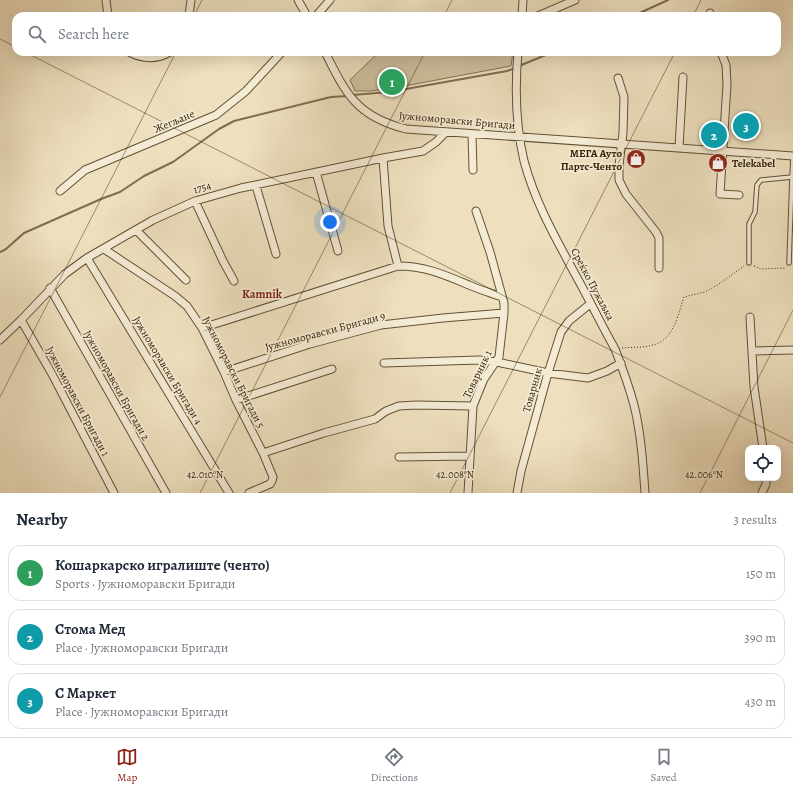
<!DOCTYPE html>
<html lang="en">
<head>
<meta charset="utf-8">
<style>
	body { margin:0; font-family:Alegreya,serif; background:#f2f2f3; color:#1f2937 }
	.controls { position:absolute; right:12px; bottom:12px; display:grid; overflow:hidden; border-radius:8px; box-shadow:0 4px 16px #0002 }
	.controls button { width:36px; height:36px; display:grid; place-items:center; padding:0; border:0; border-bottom:1px solid #e0e1e3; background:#fff; color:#1f2937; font:20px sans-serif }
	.you { position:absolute; left:330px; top:222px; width:14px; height:14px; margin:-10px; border:3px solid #fff; border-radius:50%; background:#1a73e8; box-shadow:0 0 0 6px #1a73e833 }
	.badge { display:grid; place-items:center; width:26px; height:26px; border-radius:50%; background:#8f2418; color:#fff; font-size:13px; font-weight:700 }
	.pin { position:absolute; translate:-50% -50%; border:2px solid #fff; box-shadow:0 1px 4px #0006 }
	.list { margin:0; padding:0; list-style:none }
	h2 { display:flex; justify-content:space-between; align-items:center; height:52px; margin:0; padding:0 16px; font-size:17px }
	h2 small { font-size:13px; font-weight:400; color:#747a83 }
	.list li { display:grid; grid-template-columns:26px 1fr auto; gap:12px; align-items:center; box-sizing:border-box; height:56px; margin:0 8px 8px; padding:0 8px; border:1px solid #e0e1e3; border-radius:12px }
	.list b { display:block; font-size:15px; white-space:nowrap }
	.list p { margin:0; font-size:13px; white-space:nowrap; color:#747a83 }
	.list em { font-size:13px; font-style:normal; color:#747a83 }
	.icon { flex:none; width:22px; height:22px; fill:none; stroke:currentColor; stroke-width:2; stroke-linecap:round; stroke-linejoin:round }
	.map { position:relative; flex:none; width:793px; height:493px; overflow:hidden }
	.search { position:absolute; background:#fff; box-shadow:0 4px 16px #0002; left:12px; right:12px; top:12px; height:44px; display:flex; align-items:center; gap:10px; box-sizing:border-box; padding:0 14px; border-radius:12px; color:#747a83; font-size:15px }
	.sheet { height:244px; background:#fff }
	nav { display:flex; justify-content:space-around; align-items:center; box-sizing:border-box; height:56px; border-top:1px solid #e0e1e3; background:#fff; font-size:11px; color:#747a83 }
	nav a { display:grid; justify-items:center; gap:2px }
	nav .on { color:#8f2418 }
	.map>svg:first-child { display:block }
	.green { fill:#cfc09f; stroke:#827052 }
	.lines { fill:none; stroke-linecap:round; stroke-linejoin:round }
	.stream { stroke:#7e6d4f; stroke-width:2 }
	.lane-casing { stroke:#635134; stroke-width:5.5 }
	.street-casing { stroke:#635134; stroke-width:9 }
	.path { stroke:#352105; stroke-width:1; stroke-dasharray:1 2; stroke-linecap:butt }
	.lane { stroke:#f4ebd5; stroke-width:3.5 }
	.street { stroke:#f4ebd5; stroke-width:7 }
	.ticks { fill:none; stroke:#352105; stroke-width:1; stroke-opacity:0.45 }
	.labels { text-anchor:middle; stroke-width:3.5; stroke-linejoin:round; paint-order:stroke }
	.street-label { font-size:11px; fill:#352105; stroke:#f4ebd5 }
	.poi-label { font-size:11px; font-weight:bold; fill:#352105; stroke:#f4ebd5; text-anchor:end }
	.neighbourhood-label { font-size:12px; font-weight:bold; fill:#7a1f14; stroke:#f4ebd5 }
	.ticks-label { font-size:10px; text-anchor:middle; fill:#352105; stroke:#f4ebd5; stroke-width:3.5; stroke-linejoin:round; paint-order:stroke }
</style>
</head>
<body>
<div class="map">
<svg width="793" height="493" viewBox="0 0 793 493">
	<rect width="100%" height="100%" fill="#eee0bf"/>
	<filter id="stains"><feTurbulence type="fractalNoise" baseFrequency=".005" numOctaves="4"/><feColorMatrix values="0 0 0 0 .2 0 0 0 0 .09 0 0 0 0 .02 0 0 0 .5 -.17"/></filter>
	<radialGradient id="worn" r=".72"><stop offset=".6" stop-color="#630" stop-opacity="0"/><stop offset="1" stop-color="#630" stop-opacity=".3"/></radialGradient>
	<path class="green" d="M379,52h134l-2,14 -117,22 -23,3h-16l-5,-11z"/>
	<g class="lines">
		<path class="stream" d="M633,16l35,-16
			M519,66l34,-14
			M352,95l37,-3 118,-21 8,-3
			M0,252l6,-3 18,-16 77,-34 19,-7 24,-16 29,-14 46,-33 15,-8 97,-24 16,-1"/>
		<g class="lane-casing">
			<path id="lane" d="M749,263v-39l6,-12 2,-27 4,-5 31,-3 1,-20
				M789,263l3,-86"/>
		</g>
		<g class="street-casing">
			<path id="street" d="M106,0l2,16
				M298,0l9,16
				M710,13v3
				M189,16l2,-16
				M316,16l14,-16
				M522,16l1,-16
				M538,16l37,-16
				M129,52c13,7 27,8 41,0
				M325,52c21,42 32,65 81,77l387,27
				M518,52c-3,34 -2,75 6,109 11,41 31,76 51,113 14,25 26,50 40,75 7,18 14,37 19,56 7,28 9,59 11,88
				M721,52l5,13 1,20 -7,109 19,1
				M618,78l6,19 -1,36 -4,32v15l7,14 30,38 3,6v30
				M472,134l1,36
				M679,148l4,-71
				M383,158l5,68 10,40
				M316,172l22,79
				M256,186l20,68
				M60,191l25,-21 131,-55 30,-24 36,-39
				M195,201l28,60 11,20
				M136,230l50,50
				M104,249l71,47 12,10 15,22 22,44 12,28 27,53 10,24 -1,4 -2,3 -21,9
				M87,258l142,235
				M50,288l116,205
				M750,317l4,70 9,61
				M21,320l31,54 62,119
				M202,328l196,-62c27,0 47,9 71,19 11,5 22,8 33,12
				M0,340l21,-20 44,-46 22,-16 66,-38 20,-9 22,-10 46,-13 142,-30 40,-7 13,-9 10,-10
				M753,351l40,-1
				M384,363l95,-3 18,2 51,11 40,5 19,-7 14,-8
				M224,372l86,-28 71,-19 62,-7 61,-5
				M236,400l96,-31
				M263,453l61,-20 51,-14 11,-8 13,-5 17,-1 57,1
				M399,457l71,-1
				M468,493l5,-87 6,-15 5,-12 15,-22 5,-44v-10l-14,-51 -14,-41
				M517,493l4,-22 27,-98 13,-41 8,-11 21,-17
				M762,493l4,-9v-6"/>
		</g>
		<path class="path" d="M754,266l7,3 25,-1
			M622,348c10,-1 21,0 31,-3 21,-5 25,-31 31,-48l21,-5 14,-8 25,-18"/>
		<use href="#lane" class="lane"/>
		<use href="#street" class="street"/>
	</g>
	<path class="ticks" d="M194,16l8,-16M444,16l8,-16M693,16l8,-16M0,39l16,8M25,52l768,391M0,397l176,-345M200,493l225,-441M450,493l225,-441M700,493l93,-183"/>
	<defs>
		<g id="shop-disc" transform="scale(1)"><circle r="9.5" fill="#8f2418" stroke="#f4ebd5"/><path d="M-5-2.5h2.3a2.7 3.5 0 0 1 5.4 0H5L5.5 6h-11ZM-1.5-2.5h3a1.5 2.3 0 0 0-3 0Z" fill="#fff"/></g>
	</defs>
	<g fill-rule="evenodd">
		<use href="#shop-disc" x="636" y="159"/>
		<use href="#shop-disc" x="718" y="163"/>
	</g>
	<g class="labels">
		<g class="street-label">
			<text transform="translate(457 120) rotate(5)" y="4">Јужноморавски Бригади</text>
			<text transform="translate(174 121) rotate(-23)" y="4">Жегљане</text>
			<text transform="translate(202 187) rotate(-17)" y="4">1754</text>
			<text transform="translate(593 284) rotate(62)" y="4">Среќко Пужаљка</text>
			<text transform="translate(325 331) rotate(-15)" y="4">Јужноморавски Бригади 9</text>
			<text transform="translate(168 370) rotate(59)" y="4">Јужноморавски Бригади 4</text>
			<text transform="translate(234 372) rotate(63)" y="4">Јужноморавски Бригади 5</text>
			<text transform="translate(477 374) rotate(-64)" y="4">Товарник 1</text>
			<text transform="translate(117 385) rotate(61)" y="4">Јужноморавски Бригади 2</text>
			<text transform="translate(532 390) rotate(-74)" y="4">Товарник</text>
			<text transform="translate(78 401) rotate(62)" y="4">Јужноморавски Бригади 1</text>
		</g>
		<g class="poi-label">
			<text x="622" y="157">МЕГА Ауто<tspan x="622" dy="13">Партс-Ченто</tspan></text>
			<text x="732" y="167" text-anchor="start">Telekabel</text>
		</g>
		<g class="neighbourhood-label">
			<text x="262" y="298">Kamnik</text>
		</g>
	</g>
	<g class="ticks-label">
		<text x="205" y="478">42.010°N</text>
		<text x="455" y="478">42.008°N</text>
		<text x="704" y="478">42.006°N</text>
	</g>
	<rect width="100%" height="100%" filter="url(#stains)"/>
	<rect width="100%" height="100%" fill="url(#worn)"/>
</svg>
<div class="controls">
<button><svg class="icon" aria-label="locate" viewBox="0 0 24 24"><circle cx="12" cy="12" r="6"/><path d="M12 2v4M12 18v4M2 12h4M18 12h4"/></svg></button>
</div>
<div class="you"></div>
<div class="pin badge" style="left:392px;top:82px;background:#2e9e5b">1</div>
<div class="pin badge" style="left:714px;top:135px;background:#0f9aa8">2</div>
<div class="pin badge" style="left:746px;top:126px;background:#0f9aa8">3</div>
<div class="search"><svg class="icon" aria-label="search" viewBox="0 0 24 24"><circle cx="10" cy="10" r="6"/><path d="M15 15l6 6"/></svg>Search here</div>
</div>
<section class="sheet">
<h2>Nearby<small>3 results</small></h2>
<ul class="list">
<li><span class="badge" style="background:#2e9e5b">1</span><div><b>Кошаркарско игралиште (ченто)</b><p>Sports · Јужноморавски Бригади</p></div><em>150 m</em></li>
<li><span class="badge" style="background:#0f9aa8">2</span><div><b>Стома Мед</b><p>Place · Јужноморавски Бригади</p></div><em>390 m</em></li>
<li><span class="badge" style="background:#0f9aa8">3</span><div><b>С Маркет</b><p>Place · Јужноморавски Бригади</p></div><em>430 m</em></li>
</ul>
</section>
<nav>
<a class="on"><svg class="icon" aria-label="map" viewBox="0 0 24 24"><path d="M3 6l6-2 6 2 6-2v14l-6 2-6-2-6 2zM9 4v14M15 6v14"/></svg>Map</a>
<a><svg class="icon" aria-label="directions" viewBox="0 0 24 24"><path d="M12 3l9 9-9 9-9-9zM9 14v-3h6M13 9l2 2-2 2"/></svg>Directions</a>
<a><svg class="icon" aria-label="saved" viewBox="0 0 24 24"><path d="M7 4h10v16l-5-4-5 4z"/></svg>Saved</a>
</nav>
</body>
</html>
